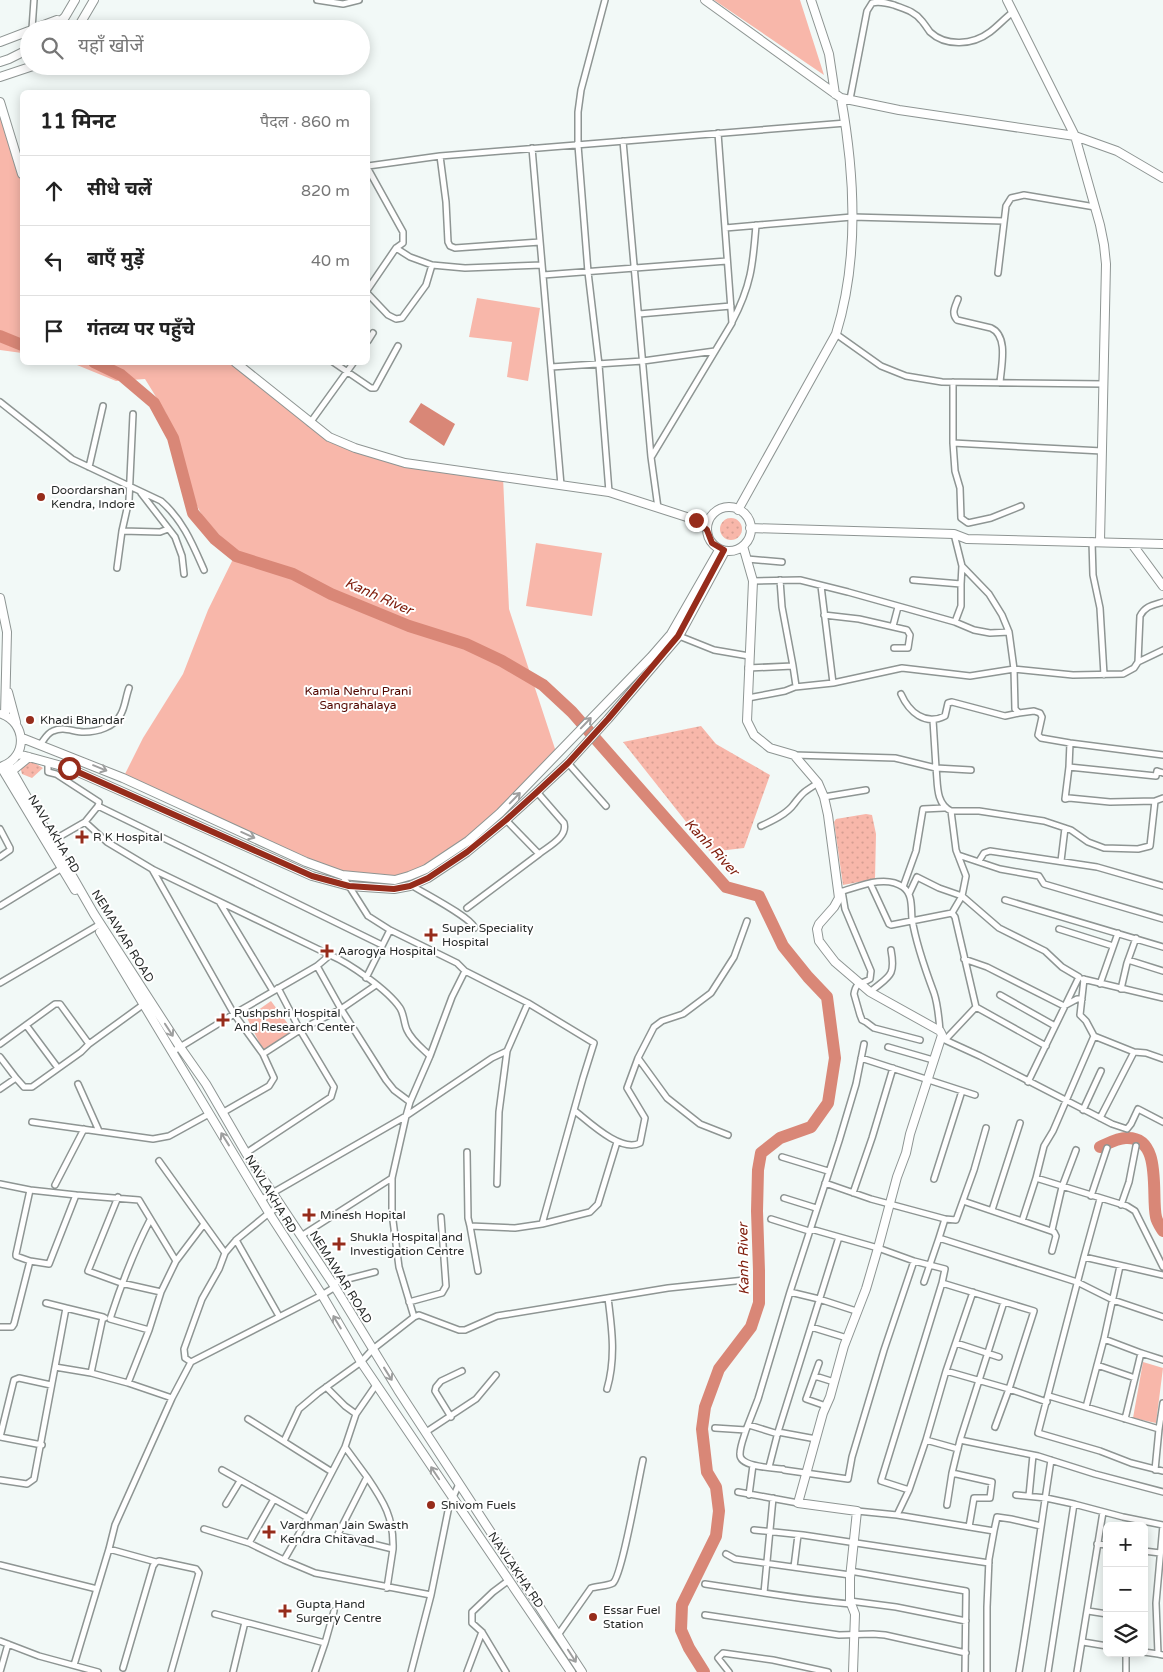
<!DOCTYPE html>
<html lang="hi">
<head>
<meta charset="utf-8">
<style>
	body { margin:0; font-family:"Varela Round","Noto Sans Devanagari",sans-serif; background:#f6f6f6; color:#222 }
	.controls { position:absolute; right:15px; bottom:15px; display:grid; overflow:hidden; border-radius:8px; box-shadow:0 2px 12px #0003 }
	.controls button { width:45px; height:45px; display:grid; place-items:center; padding:0; border:0; border-bottom:1px solid #e0e0e0; background:#fff; color:#222; font:25px sans-serif }
	.stop { position:absolute; width:15px; height:15px; margin:-11px; border:4px solid #962c1b; border-radius:50%; background:#fff }
	.stop.end { background:#962c1b; border-color:#fff; box-shadow:0 1px 5px #0008 }
	.list { margin:0; padding:0; list-style:none }
	h2 { display:flex; justify-content:space-between; align-items:center; height:65px; margin:0; padding:0 20px; font-size:21px }
	h2 small { font-size:16px; font-weight:400; color:#767676 }
	.list li { display:grid; grid-template-columns:32px 1fr auto; gap:15px; align-items:center; box-sizing:border-box; height:70px; padding:0 20px; border-top:1px solid #e0e0e0 }
	.list b { display:block; font-size:19px; white-space:nowrap }
	.list em { font-size:16px; font-style:normal; color:#767676 }
	.icon { flex:none; width:28px; height:28px; fill:none; stroke:currentColor; stroke-width:2; stroke-linecap:round; stroke-linejoin:round }
	.map { position:relative; flex:none; width:1163px; height:1672px; overflow:hidden }
	.search { position:absolute; background:#fff; box-shadow:0 2px 12px #0003; left:20px; top:20px; width:350px; height:55px; display:flex; align-items:center; gap:12px; box-sizing:border-box; padding:0 18px; border-radius:28px; color:#767676; font-size:19px }
	.panel { position:absolute; background:#fff; box-shadow:0 2px 12px #0003; left:20px; top:90px; width:350px; height:275px; border-radius:8px }
	.map>svg:first-child { display:block }
	.park { fill:#f8b7aa }
	.garden { fill:url(#garden-dots) }
	.water { fill:#d98777 }
	.lines { fill:none; stroke-linecap:round; stroke-linejoin:round }
	.river { stroke:#d98777; stroke-width:12 }
	.street-casing { stroke:#8e9593; stroke-width:8 }
	.secondary-casing { stroke:#8e9593; stroke-width:10 }
	.street { stroke:#fff; stroke-width:5 }
	.secondary { stroke:#fff; stroke-width:8 }
	.oneway { stroke:#9e9f9f }
	.route { stroke:#962c1b; stroke-width:6 }
	.poi-dot { fill:#962c1b; stroke:#fff; stroke-width:2 }
	.labels { text-anchor:middle; stroke-width:4; stroke-linejoin:round; paint-order:stroke }
	.poi-label { font-size:12px; fill:#272a29; stroke:#fff; text-anchor:start }
	.park-label { font-size:12px; fill:#520700; stroke:#fff }
	.street-label { font-size:12px; fill:#272a29; stroke:#fff }
	.water-label { font-size:14px; font-style:italic; fill:#80200f; stroke:#fff }
</style>
</head>
<body>
<div class="map">
<svg width="1163" height="1672" viewBox="0 0 1163 1672">
	<defs>
		<pattern id="garden-dots" width="8" height="8" patternUnits="userSpaceOnUse" patternTransform="scale(1.25)"><rect width="8" height="8" fill="#f8b7aa"/><path d="M2 2h.1M6 6h.1" fill="none" stroke="#d59e92" stroke-width="1.8" stroke-linecap="round"/></pattern>
	</defs>
	<rect width="100%" height="100%" fill="#f2f9f7"/>
	<path class="park" d="M714,0h86l24,75z
		M0,102l22,56v195l-22,-3z
		M477,298l63,10 -12,73 -21,-4 5,-35 -43,-5z
		M67,363h168l94,75 76,25 98,14 6,132 48,146 -57,58 -74,56 -31,11 -53,-5 -219,-97 20,-40 40,-64 25,-64 28,-57 -33,-36 -14,-26 -23,-78 -21,-34 -29,2 -39,-16z
		M536,543l66,10 -10,63 -66,-10z
		M271,1001l23,31 -30,20 -17,-34z
		M1143,1362l20,6 -7,55 -23,-5z"/>
	<path class="garden" d="M720 529a11 11 0 1 1 22 0a11 11 0 1 1-22 0Z
		M701,726l15,18 54,31 -26,73 -34,4 -87,-110z
		M30,760l13,8 -11,10 -10,-4 -3,-11z
		M866,814l6,1 4,19 -1,45 -32,6 -9,-63 2,-3z"/>
	<path class="water" d="M421,403l34,21 -11,22 -35,-24z"/>
	<g class="lines">
		<path class="river" d="M0,336l22,9
			M94,362l27,13 33,28 19,35 20,75 22,26 21,17 57,18 38,20 78,32 57,18 36,17 41,24 29,27 154,175 33,9 24,50 25,31 19,20 8,61 -7,45 -17,24 -31,11 -19,15 -3,17 -1,41 2,60v32l-8,24 -32,42 -14,38 -3,22 5,43 9,15 3,24 -3,25 -34,69 -1,25 8,18 15,24
			M1100,1147c7,-3 17,-9 26,-9 37,-2 25,57 30,79 1,5 4,9 7,14"/>
		<g class="street-casing">
			<path id="street" d="M317,0l26,4 16,-4
				M605,0l-24,90 -3,22v33l10,127 11,93 10,127
				M32,29l2,-29
				M850,99l17,-88 5,-8c8,-2 15,0 22,2 10,4 20,6 27,15 3,3 6,8 9,12 16,15 43,13 60,0 8,-6 15,-14 23,-20
				M623,141l28,316 7,51
				M532,148l29,337
				M440,156l6,46 2,40 2,4 5,2 85,-6
				M368,166l72,-10 406,-33
				M368,169l35,63v11l-7,5 -28,41
				M725,228l127,-11 152,4
				M396,248l14,9 22,8
				M998,273l8,-67 5,-8 13,-3 71,12
				M543,275l184,-14
				M368,294l20,21 8,4 6,-1 24,-33 6,-20 33,3 77,-3
				M958,299c-3,8 -7,14 -1,21l34,8c18,8 10,39 9,55
				M639,314l92,-8
				M732,322c19,-36 21,-57 24,-97
				M836,334l45,32 25,10 36,6 162,2
				M368,341l5,-8
				M333,362l38,26h4l23,-42
				M551,367l92,-6 72,-10
				M953,382v61l2,28 5,17 1,30 7,5 23,-5 30,-12
				M0,402l72,57 89,42c22,19 32,44 43,69
				M310,423l44,-61
				M953,443l149,8
				M652,456l80,-133 -14,-190
				M89,467l14,-61
				M141,493l34,44 7,19 2,18
				M122,531l38,1 8,-3
				M954,534l8,32 27,28 13,21 7,17 5,37 59,6 50,-1 11,-6 4,-6 2,-46c5,-10 13,-11 23,-14
				M1092,541l1,34 7,33 4,67
				M747,559l35,3
				M117,568l5,-37 7,-31 4,-86
				M913,580l48,4 1,-18
				M753,581l47,-1 48,12 107,30 19,8 16,3 19,-1
				M821,586l12,97
				M824,615l35,4 48,11 3,5 -2,13h-14
				M955,622l6,-16v-22
				M893,626l5,-19
				M679,636l35,14 35,6
				M1138,662l25,-12
				M793,666l3,20
				M748,668l45,-2 -11,-59 -2,-27
				M901,694c8,18 24,32 44,22l3,-13 4,-1 53,14 14,-3
				M748,698l37,-7 10,-4 38,-4 69,-15 68,8 44,-7 1,40 4,4 15,-2 6,2 2,4 -4,18 3,3 29,5 93,12
				M933,720l3,48 35,2
				M1070,743l-1,24 -4,32 4,-1 41,4 45,-1
				M40,745c4,-5 7,-12 13,-14 11,-5 20,1 31,1 13,0 31,-5 37,-18 4,-7 5,-18 8,-26
				M794,755l101,3 41,10c2,15 -1,35 15,43
				M48,762v10l8,2 43,28 -1,4 -13,16
				M568,763l38,43
				M1069,767l87,9 1,-5 6,2
				M824,797l42,-7
				M98,806l284,139
				M506,820l33,34c10,-8 29,-17 25,-31l-27,-31
				M761,826c11,-5 26,-12 33,-22 9,-12 11,-13 24,-21
				M0,829l10,19v2l-10,7
				M52,841l33,-19 22,20 45,27 178,86
				M958,855l42,14 39,7 5,8 119,35
				M979,861l5,-8 6,-2 107,16 66,19
				M1061,861l4,-33
				M152,869l82,145 83,-48 13,-11c19,8 58,35 70,53 4,6 4,16 7,22 5,11 15,18 23,26l22,-59 13,-26 63,32 66,40 -11,35 -41,146 -27,4 -45,-2 -2,-8 -1,-66
				M342,875l26,41 22,14 67,33 8,8
				M870,883l19,41 2,1 61,-12
				M411,885c14,9 58,31 64,43
				M903,887l13,-36 7,-42 21,-1
				M842,891l3,18 26,62 -1,8c-9,6 -14,2 -16,15l6,21 2,5 4,2 8,6 46,12
				M840,892c18,-5 45,-18 63,-5 10,7 8,21 9,32 4,25 13,50 22,74 4,12 5,25 6,38
				M909,894l8,-17 22,11 23,8 -10,17 3,4 21,90 -31,33
				M1005,900l158,47
				M220,903l53,88
				M0,906l62,-38
				M467,908l72,-54
				M1059,929l54,17
				M964,959l23,8 77,39 13,-7h5
				M1128,960l35,11
				M317,966l24,43 45,71 8,10 16,12
				M366,978l24,-48
				M1083,979l80,19
				M0,983l97,-57
				M1100,984l18,-51
				M1121,989l6,-26 9,-25
				M870,992c19,-16 26,-15 21,-42
				M1000,995l55,31
				M976,1007l70,39
				M26,1025l32,43
				M942,1035l3,5 35,16 132,68 15,5 4,-5 7,-15 25,13
				M1094,1036l40,16 12,1 17,6
				M0,1044l55,-40h5l29,40 -8,8 -49,35h-8l-8,-9 -16,11
				M89,1044l55,-40
				M888,1047l45,13
				M172,1052l62,-38 29,40 11,24 -5,8 -47,27
				M263,1054l37,-24 -22,-42
				M0,1057l16,21
				M861,1058l114,37
				M1028,1082l51,-105 -17,-10 -17,-16 -46,-23 -37,-32 4,-20 -10,-26 -5,-39h28l65,10 27,9 17,12 16,6 34,1 12,-3 5,-45 8,-3
				M78,1084l21,47
				M1083,1110l18,-39
				M575,1111c14,11 46,42 65,32l5,-25 -18,-30 11,-30
				M1100,1118l34,-66
				M32,1122l121,17 16,-3 40,-22
				M728,1135l-28,-11 -33,-26 -29,-40 16,-31 8,-6 21,-7 28,-21 23,-36 13,-36
				M246,1153l85,-56 3,-10 -34,-57 41,-21 35,-24
				M782,1157l46,14
				M159,1161l66,92
				M1036,1178l91,28 8,5 28,56
				M934,1179l28,-88
				M825,1183l46,16 74,20 -6,19 138,44 36,18 50,17
				M0,1184l30,6
				M497,1184l2,-72 8,-61 21,-48
				M55,1185l29,-56
				M30,1190l46,5 -27,69 -19,-3 -14,-5v-2z
				M853,1193l19,-55 21,-70
				M76,1195l63,5 37,61 28,-37
				M1091,1196l16,-48
				M118,1197l-30,74 33,12 40,9 -12,38 -21,53 44,15
				M784,1198l32,10
				M262,1199l144,-83 4,-14 20,-46
				M1100,1199l-16,58 -46,176 62,18 31,12 32,8
				M963,1201l59,20 14,-43 8,-32 9,-15 41,-95 -8,-15 -6,-6 4,-36
				M1121,1205l8,-23 7,-36
				M992,1210l28,-87
				M771,1219l38,12
				M945,1219l11,1 18,-50 12,-42
				M1022,1221l32,11 2,4 -4,15
				M542,1224l48,-12 8,-8 19,-62
				M470,1226l8,45
				M811,1229l67,19 36,13 31,8 -3,14 92,28 -25,78 38,13
				M1052,1230l10,-43 14,-37
				M301,1236l91,-58
				M236,1240l43,76
				M1084,1257l79,18
				M924,1282l15,-44
				M332,1283l43,-11
				M161,1292l15,-31
				M409,1302l33,-9 4,-7 -5,-69
				M46,1303l20,5
				M856,1311l-37,-12 -29,-7 49,-151 17,-57 8,-40
				M414,1317l-15,-50 -7,-54v-35l14,-62 86,-58 15,-7
				M105,1318l-2,-1 -12,56 37,10
				M0,1327h12l2,-3 16,-63
				M811,1327l36,11
				M149,1330l-39,-11c11,-34 23,-66 40,-99
				M1104,1339l37,14 22,7
				M956,1343l43,14
				M191,1362l-6,-4 -1,-9 18,-50 17,-30 6,-16 11,-13 33,-27 12,-8
				M819,1363l-13,36 20,7
				M1097,1365l38,13
				M946,1371l63,18 -14,38
				M91,1373l-36,-6 11,-59 37,9
				M815,1376l19,6
				M326,1387l19,19 11,8 20,-29
				M607,1389c9,-31 5,-60 1,-91
				M1049,1396l110,33 4,-26
				M1086,1407l18,-68 16,-73
				M356,1414l-11,33 22,30 -29,57 2,2 53,13 -6,39
				M451,1417l-16,-26 1,-4 5,-6 21,-10
				M248,1419l84,53 -24,46 -34,-19 -25,44
				M1125,1419l16,-66
				M749,1425l29,9
				M715,1428l31,2 12,-31 32,-107
				M746,1430c-2,7 -6,16 -6,24 -1,13 33,14 43,15l1,1 64,9 4,-22 32,-107 30,-89
				M426,1432l50,-33 20,-24
				M778,1432l38,7
				M926,1440l20,-69 27,-79
				M960,1440l78,16 57,18 68,18
				M284,1441l15,-32 19,-16 43,-31 12,-13 41,-32 5,-2 40,15h6l32,-14 171,-28 77,-8
				M42,1445l-42,-8 14,-57 5,-2 32,7
				M769,1467l9,-35 61,-195
				M222,1470l52,29
				M1155,1470l4,-41
				M332,1472l13,-25
				M952,1473l40,9 -2,16h-16l-5,29
				M367,1477c17,25 27,41 26,72
				M0,1480l27,4 7,-5 21,-112
				M909,1490l-28,-9 61,-198
				M738,1492l60,11
				M749,1495l4,-30
				M1016,1495l30,3 28,6
				M1029,1496l4,-41
				M226,1504l14,-23
				M947,1505l5,-32 8,-33 44,-138
				M857,1511l40,4 12,-25 17,-50 32,9
				M897,1515l97,16 -5,28 -2,48v65
				M1163,1525l-7,78 2,51 5,1
				M204,1529l45,14 35,17 31,13 116,22
				M754,1530l49,5 186,28
				M994,1531l3,-14 14,2 30,7
				M1097,1544l10,1
				M109,1549l47,13
				M1144,1551l16,2
				M726,1554l9,5 115,16
				M284,1560l24,-42
				M0,1565l97,24
				M794,1567l4,-32
				M850,1571l116,20 -1,81
				M705,1584c49,7 97,16 146,20
				M764,1593l9,-95
				M850,1601l46,6 70,14
				M1088,1611l19,3
				M215,1614l30,8 -12,50
				M705,1615l134,20 34,-1 12,1 81,18
				M245,1622l80,21 -10,29
				M558,1635l33,-47c6,-2 17,-2 22,-5 9,-7 26,-106 30,-123
				M0,1641l39,15 59,16
				M1083,1642l24,4
				M325,1643l9,-32
				M1144,1652l14,2
				M74,1665l35,-116 6,-24 57,-127 19,-36 131,-67 13,-8
				M123,1668l30,-102 3,-4 3,-1 37,8 3,4 -28,99
				M0,1672l8,-28
				M411,1672l20,-77 18,-89 10,-22
				M467,1672l15,-40
				M506,1672l-24,-40 -10,-9v-11l21,-20 16,-12
				M729,1672l-11,-14 5,-5 50,7 55,12
				M1019,1672c12,-71 21,-141 32,-212
				M1048,1672l26,-168 49,13 40,8
				M1077,1672l26,-160
				M1126,1672v-19"/>
		</g>
		<g class="secondary-casing">
			<path id="secondary" d="M705,0l136,98 58,12 176,26 42,15 46,27
				M811,0l18,54 6,40
				M1007,0l68,136 25,89 4,20 2,19 -6,277
				M33,29l24,-9
				M52,29l13,-12 10,-17
				M77,29l17,-29
				M0,42l29,-11
				M0,62l9,-3 20,-10
				M0,77l33,-11
				M0,102l22,72
				M235,362l94,75 26,11 50,15 204,29 87,28 11,9
				M707 529a22 22 0 1 1 44 0a22 22 0 1 1-44 0Z
				M738,510l98,-176c23,-74 19,-159 5,-236
				M750,528l204,6 13,5 196,5
				M1132,544l31,42
				M743,546l10,35 -6,140 7,14 16,13 24,7 24,28 6,14 4,18 11,83 -5,9 -15,17 -2,5 2,12 6,8 10,13 35,30 70,39 2,4 -32,99 -4,19 -9,24 -19,71 -12,41 -22,57 -14,51 -7,16 -25,90 59,8 -7,67v23l5,13 -2,58
				M0,598l7,34 -2,83
				M8,692l8,30
				M2,714c24,9 26,42 1,52
				M22,738l101,40 183,84 36,13 53,5 14,-4 17,-7 42,-28 32,-28 151,-156 20,-23 47,-82
				M18,754l51,14 243,108 37,10 45,3 16,-3 18,-8 39,-26 39,-32 31,-28 31,-29 40,-44 71,-83 46,-85
				M8,764l86,150 86,133 26,37 40,69 89,134 63,103 184,282
				M1,767l74,123
				M12,771l17,-14
				M100,932l169,281 53,82 39,67 210,310"/>
		</g>
		<use href="#street" class="street"/>
		<use href="#secondary" class="secondary"/>
	</g>
	<defs><path id="oneway-shaft" d="M-6 0H5M1.5-3L5.5 0L1.5 3" fill="none" stroke-width="1.6" stroke-linecap="round" stroke-linejoin="round" transform="scale(1.25)"/></defs>
	<g class="oneway">
		<use href="#oneway-shaft" transform="translate(586 723) rotate(-46)"/>
		<use href="#oneway-shaft" transform="translate(100 768) rotate(22)"/>
		<use href="#oneway-shaft" transform="translate(515 798) rotate(-46)"/>
		<use href="#oneway-shaft" transform="translate(248 835) rotate(24)"/>
		<use href="#oneway-shaft" transform="translate(169 1030) rotate(57)"/>
		<use href="#oneway-shaft" transform="translate(225 1139) rotate(-122)"/>
		<use href="#oneway-shaft" transform="translate(337 1322) rotate(-121)"/>
		<use href="#oneway-shaft" transform="translate(388 1374) rotate(58)"/>
		<use href="#oneway-shaft" transform="translate(435 1473) rotate(-124)"/>
		<use href="#oneway-shaft" transform="translate(572 1656) rotate(57)"/>
	</g>
	<g class="lines">
		<path class="route" d="M69,768l243,108 37,10 45,3 16,-3 18,-8 39,-26 39,-32 31,-28 31,-29 40,-44 70,-83 46,-86 -12,-7 -5,-13 -11,-10"/>
	</g>
	<g class="poi-dot">
		<circle cx="41" cy="497" r="5"/>
		<circle cx="30" cy="720" r="5"/>
		<path d="M79.5 829.5h5v5h5v5h-5v5h-5v-5h-5v-5h5z"/>
		<path d="M428.5 927.5h5v5h5v5h-5v5h-5v-5h-5v-5h5z"/>
		<path d="M324.5 943.5h5v5h5v5h-5v5h-5v-5h-5v-5h5z"/>
		<path d="M220.5 1012.5h5v5h5v5h-5v5h-5v-5h-5v-5h5z"/>
		<path d="M306.5 1207.5h5v5h5v5h-5v5h-5v-5h-5v-5h5z"/>
		<path d="M336.5 1236.5h5v5h5v5h-5v5h-5v-5h-5v-5h5z"/>
		<circle cx="431" cy="1505" r="5"/>
		<path d="M266.5 1524.5h5v5h5v5h-5v5h-5v-5h-5v-5h5z"/>
		<path d="M282.5 1603.5h5v5h5v5h-5v5h-5v-5h-5v-5h5z"/>
		<circle cx="593" cy="1617" r="5"/>
	</g>
	<g class="labels">
		<g class="poi-label">
			<text x="51" y="494">Doordarshan<tspan x="51" dy="14">Kendra, Indore</tspan></text>
			<text x="40" y="724">Khadi Bhandar</text>
			<text x="93" y="841">R K Hospital</text>
			<text x="442" y="932">Super Speciality<tspan x="442" dy="14">Hospital</tspan></text>
			<text x="338" y="955">Aarogya Hospital</text>
			<text x="234" y="1017">Pushpshri Hospital<tspan x="234" dy="14">And Research Center</tspan></text>
			<text x="320" y="1219">Minesh Hopital</text>
			<text x="350" y="1241">Shukla Hospital and<tspan x="350" dy="14">Investigation Centre</tspan></text>
			<text x="441" y="1509">Shivom Fuels</text>
			<text x="280" y="1529">Vardhman Jain Swasth<tspan x="280" dy="14">Kendra Chitavad</tspan></text>
			<text x="296" y="1608">Gupta Hand<tspan x="296" dy="14">Surgery Centre</tspan></text>
			<text x="603" y="1614">Essar Fuel<tspan x="603" dy="14">Station</tspan></text>
		</g>
		<g class="park-label">
			<text x="358" y="695">Kamla Nehru Prani<tspan x="358" dy="14">Sangrahalaya</tspan></text>
		</g>
		<g class="street-label">
			<text transform="translate(54 834) rotate(59)" y="4">NAVLAKHA RD</text>
			<text transform="translate(123 936) rotate(58)" y="4">NEMAWAR ROAD</text>
			<text transform="translate(271 1194) rotate(59)" y="4">NAVLAKHA RD</text>
			<text transform="translate(341 1277) rotate(58)" y="4">NEMAWAR ROAD</text>
			<text transform="translate(516 1570) rotate(56)" y="4">NAVLAKHA RD</text>
		</g>
		<g class="water-label">
			<text transform="translate(379 596) rotate(24)" y="5">Kanh River</text>
			<text transform="translate(712 847) rotate(47)" y="5">Kanh River</text>
			<text transform="translate(743 1259) rotate(-91)" y="5">Kanh River</text>
		</g>
	</g>
</svg>
<div class="controls">
<button>+</button>
<button>−</button>
<button><svg class="icon" aria-label="layers" viewBox="0 0 24 24"><path d="M12 4l9 5-9 5-9-5zM3 14l9 5 9-5"/></svg></button>
</div>
<div class="stop" style="left:69px;top:768px"></div>
<div class="stop end" style="left:696px;top:520px"></div>
<div class="search"><svg class="icon" aria-label="search" viewBox="0 0 24 24"><circle cx="10" cy="10" r="6"/><path d="M15 15l6 6"/></svg>यहाँ खोजें</div>
<section class="panel">
<h2>11 मिनट<small>पैदल · 860 m</small></h2>
<ul class="list">
<li><svg class="icon" aria-label="ahead" viewBox="0 0 24 24"><path d="M12 20V5M6 11l6-6 6 6"/></svg><div><b>सीधे चलें</b></div><em>820 m</em></li>
<li><svg class="icon" aria-label="left" viewBox="0 0 24 24"><path d="M17 20v-9H6M10 6l-5 5 5 5"/></svg><div><b>बाएँ मुड़ें</b></div><em>40 m</em></li>
<li><svg class="icon" aria-label="arrive" viewBox="0 0 24 24"><path d="M6 21V4h12l-3 4 3 4H6"/></svg><div><b>गंतव्य पर पहुँचे</b></div></li>
</ul>
</section>
</div>
</body>
</html>
